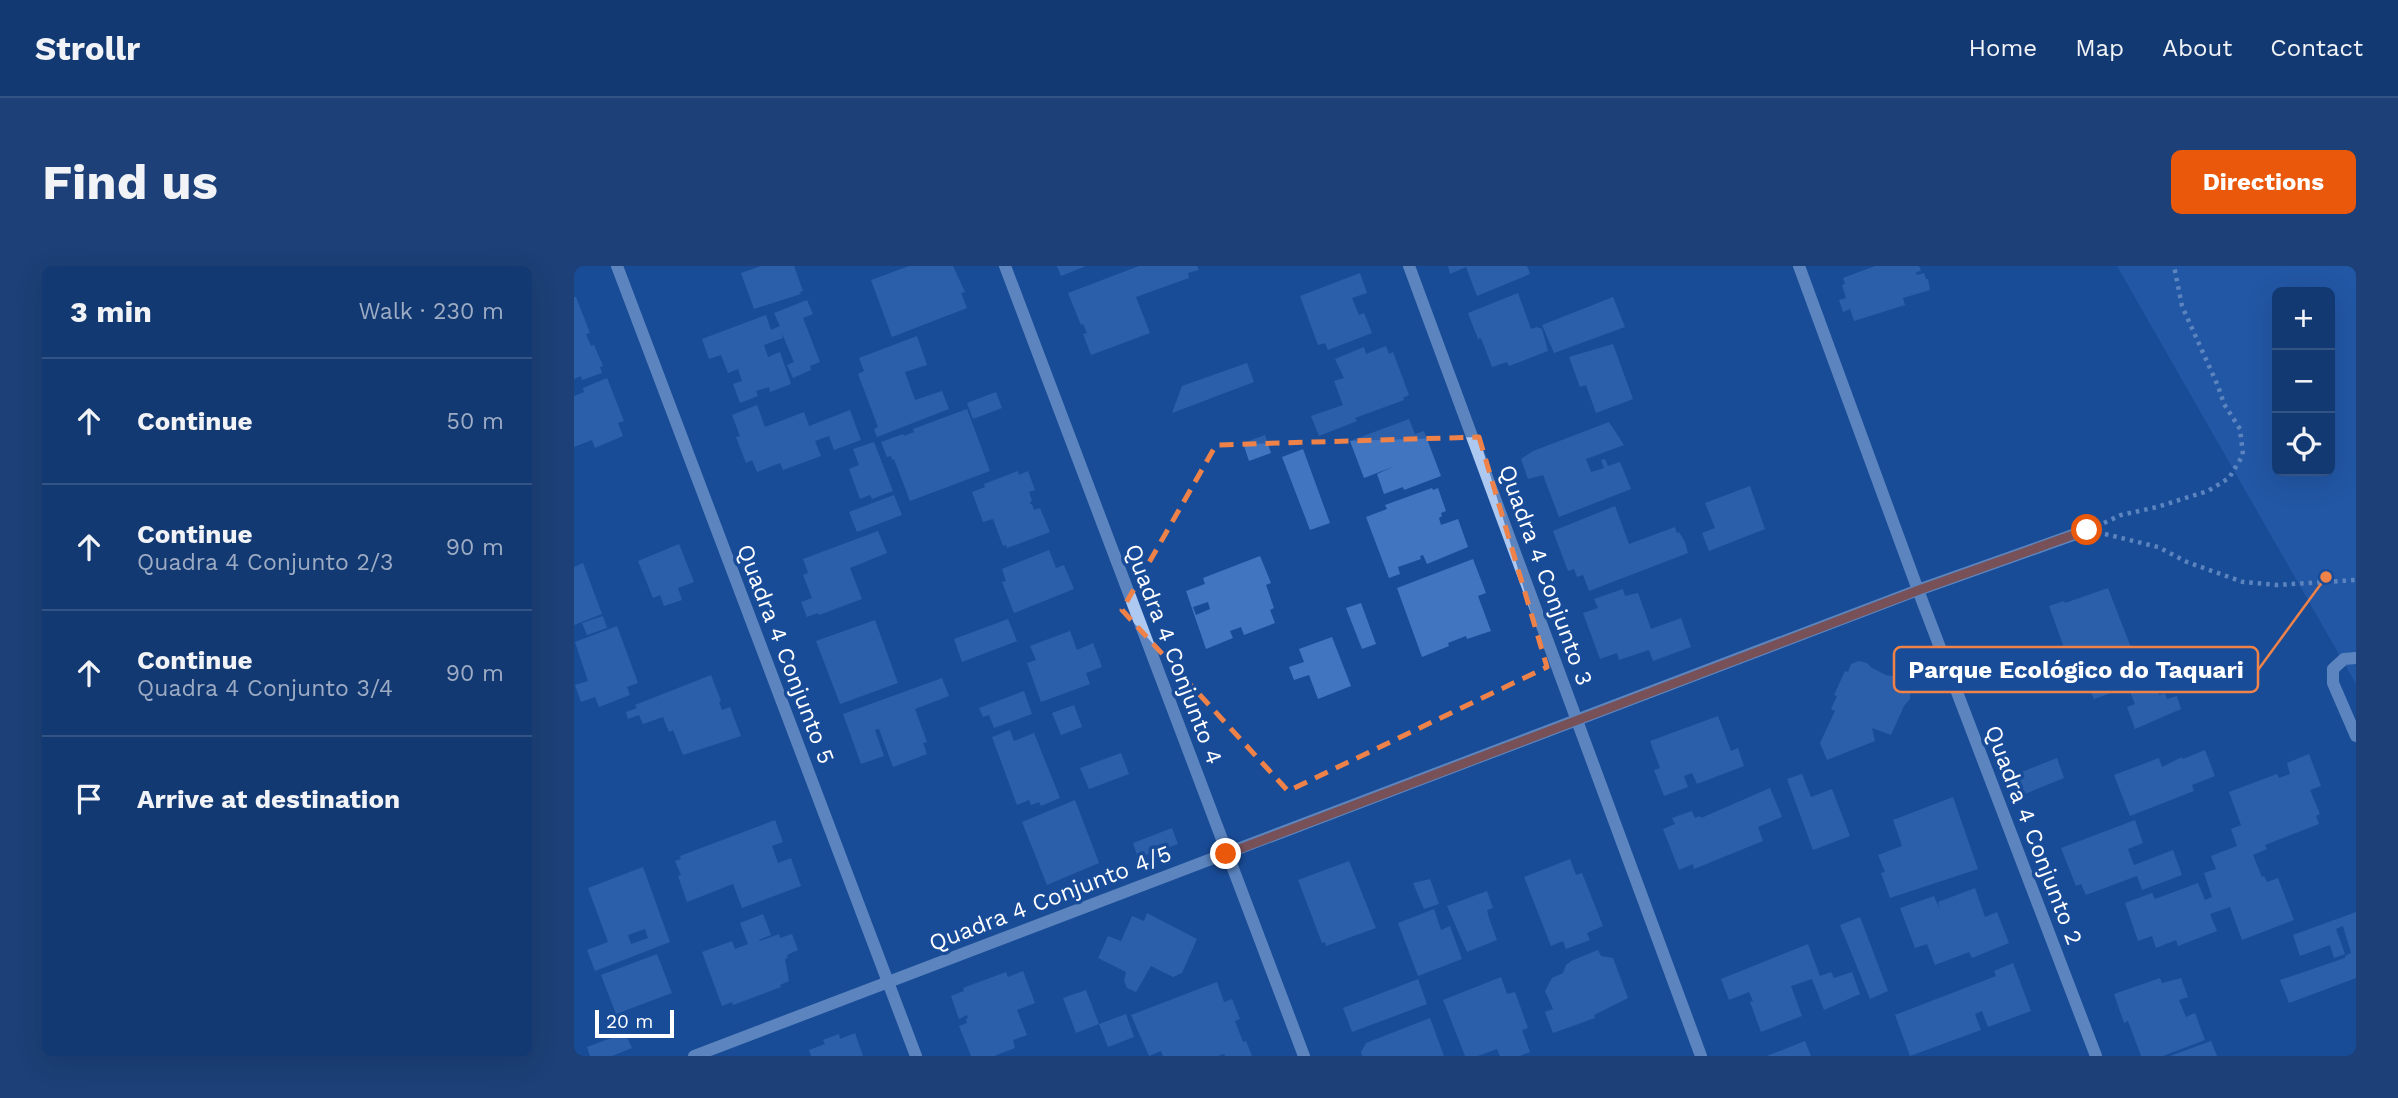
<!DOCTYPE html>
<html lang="en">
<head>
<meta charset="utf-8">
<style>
	body { margin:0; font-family:"Work Sans",sans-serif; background:#1c4077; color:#f1f3f6 }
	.controls { position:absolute; right:21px; top:21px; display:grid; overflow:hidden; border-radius:10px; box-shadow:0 7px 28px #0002 }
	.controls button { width:63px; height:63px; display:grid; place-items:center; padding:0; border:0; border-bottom:2px solid #325384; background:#133972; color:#f1f3f6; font:35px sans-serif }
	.scale { position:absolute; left:21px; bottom:18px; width:79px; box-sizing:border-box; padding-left:7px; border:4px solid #fff; border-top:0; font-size:19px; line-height:24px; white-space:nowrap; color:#fff; -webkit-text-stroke:5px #194c98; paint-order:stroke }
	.stop { position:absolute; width:21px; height:21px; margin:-16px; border:5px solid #ea580c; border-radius:50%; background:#fff }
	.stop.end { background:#ea580c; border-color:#fff; box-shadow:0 2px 7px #0008 }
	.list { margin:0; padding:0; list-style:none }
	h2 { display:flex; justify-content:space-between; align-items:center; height:91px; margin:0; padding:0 28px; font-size:30px }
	h2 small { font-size:23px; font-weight:400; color:#9dacc4 }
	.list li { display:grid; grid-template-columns:46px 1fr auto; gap:21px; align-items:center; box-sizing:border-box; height:126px; padding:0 28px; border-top:2px solid #325384 }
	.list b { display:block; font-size:26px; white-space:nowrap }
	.list p { margin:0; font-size:23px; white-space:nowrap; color:#9dacc4 }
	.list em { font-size:23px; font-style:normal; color:#9dacc4 }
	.icon { flex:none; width:38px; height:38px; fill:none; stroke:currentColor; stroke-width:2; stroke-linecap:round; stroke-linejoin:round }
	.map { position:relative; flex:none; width:1782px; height:790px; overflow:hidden; border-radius:10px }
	header { display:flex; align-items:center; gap:42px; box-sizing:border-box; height:98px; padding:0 35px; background:#133972; border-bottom:2px solid #325384 }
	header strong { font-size:33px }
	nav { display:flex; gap:38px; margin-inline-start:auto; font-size:24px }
	.intro { display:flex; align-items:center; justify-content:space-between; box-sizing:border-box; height:168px; padding:0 42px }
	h1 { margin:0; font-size:49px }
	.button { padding:18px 32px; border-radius:10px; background:#ea580c; color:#fff; font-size:24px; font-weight:700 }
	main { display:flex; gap:42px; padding:0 42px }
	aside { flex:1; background:#133972; border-radius:10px; box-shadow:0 7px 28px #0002 }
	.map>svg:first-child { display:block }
	.green { fill:#2d65b6; fill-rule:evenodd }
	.building { fill:#4275bf; fill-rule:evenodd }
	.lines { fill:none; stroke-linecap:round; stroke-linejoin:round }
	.path { stroke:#adc9f1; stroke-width:4.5; stroke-dasharray:3.5 5; stroke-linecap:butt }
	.minor { stroke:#adc9f1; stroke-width:12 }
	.route { stroke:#ea580c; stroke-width:9 }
	.marked { fill:none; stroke:#ee8249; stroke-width:5; stroke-dasharray:14 9; stroke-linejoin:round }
	.labels { text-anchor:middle; stroke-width:7; stroke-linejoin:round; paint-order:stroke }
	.street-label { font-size:23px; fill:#fff; stroke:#194c98 }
	.leader { fill:none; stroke:#ee8249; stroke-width:2.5 }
	.callout-dot { fill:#ee8249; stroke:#194c98; stroke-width:2.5 }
	.callout { fill:#194c98; stroke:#ee8249; stroke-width:2.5 }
	.callout-label { font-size:24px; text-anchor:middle; font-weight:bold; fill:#fff }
</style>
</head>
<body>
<header>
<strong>Strollr</strong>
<nav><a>Home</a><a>Map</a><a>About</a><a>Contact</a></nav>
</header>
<div class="intro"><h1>Find us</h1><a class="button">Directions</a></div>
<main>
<aside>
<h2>3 min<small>Walk · 230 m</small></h2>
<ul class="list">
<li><svg class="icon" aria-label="ahead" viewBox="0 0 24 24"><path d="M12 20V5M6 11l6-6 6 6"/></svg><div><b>Continue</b></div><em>50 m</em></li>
<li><svg class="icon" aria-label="ahead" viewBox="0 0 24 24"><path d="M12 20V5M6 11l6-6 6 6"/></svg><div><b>Continue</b><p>Quadra 4 Conjunto 2/3</p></div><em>90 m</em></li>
<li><svg class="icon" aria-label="ahead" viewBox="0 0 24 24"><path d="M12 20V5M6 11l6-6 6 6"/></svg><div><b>Continue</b><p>Quadra 4 Conjunto 3/4</p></div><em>90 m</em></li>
<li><svg class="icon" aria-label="arrive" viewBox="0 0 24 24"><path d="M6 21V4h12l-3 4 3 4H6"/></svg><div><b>Arrive at destination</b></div></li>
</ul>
</aside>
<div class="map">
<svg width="1782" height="790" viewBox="0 0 1782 790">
	<rect width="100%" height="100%" fill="#194c98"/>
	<path class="green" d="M1543,0h239v418zM1703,26h53v179h-53z"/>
	<path class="building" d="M187,0h33l9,25 -3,1 1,2 -47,15 -13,-36z
		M335,0h44l12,26 -4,1 6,15 -75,29 -21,-57z
		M483,0h29l-25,10z
		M565,0h58l2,4 -11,3 1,5 -53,19 14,36 -59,22 -8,-21 4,-1 -4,-9 -2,1 -13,-32z
		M874,0h79l3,8 -53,22 -11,-29 -16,7z
		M1301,0h44l2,5 -5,1 1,3 7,-2 2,6h2l2,11 -27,8 2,7 -51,16 -4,-12 -7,3 -4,-12 7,-2 -4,-13 3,-1 -2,-6z
		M786,7l7,20 -15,5 7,17 5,-2 8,20 -44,17 -3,-7 -7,2 -18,-49z
		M944,27l13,36 6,-2 5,2 6,22 -39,15 -2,-4 -15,5 -11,-29 -3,1 -10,-26z
		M0,31h2l14,36 -4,1 5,12 3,-1 9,21 -3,1 2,6 -20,7 -1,-4 -7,3z
		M1039,31l12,30 -71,26 -12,-28z
		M233,34l6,14 -10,4 17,44 -10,4 1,4 -18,8 -6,-13 7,-3 -13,-31 2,7 -19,7 4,12 12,-5 11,32 -21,8 -1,-5 -13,4 2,5 -18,7 -7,-19 9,-3 -4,-12 -10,4 -7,-18 -12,4 -7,-20 64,-24 5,15 9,-4 -6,-13z
		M343,70l10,29 -22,7 10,28 27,-9 7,18 -72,28 -3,-8 4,-2 -20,-53 6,-3 -5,-13z
		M1039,78l20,55 -37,14 -10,-28 -6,2 -11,-30z
		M812,80l3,8 4,-2 16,43 -6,3 1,2 -49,18 2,3 -38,15 -8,-20 32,-11 -9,-24 10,-3 -9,-19 29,-12 2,7z
		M673,97l7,19 -82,31 10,-27z
		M33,112l17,43 -6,2 5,13 -28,12 -3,-8 -18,7v-51l10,-4 -1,-4z
		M422,126l6,16 -29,11 -6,-16z
		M183,139l8,22 39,-15 5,14 41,-16 11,30 -27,10 -5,-14 -14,5 6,15 -38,14 -3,-7 -23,9 -5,-12 -6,3 -9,-23 -1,-3 4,-1 -8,-21z
		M393,143l23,62 -80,30 -16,-42 -2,1 -1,-4 -4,1 -6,-15 22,-8 1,2 10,-4 -1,-3z
		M835,153l6,15 9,-3 17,45 -37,14 -1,-3 -19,7 -7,-20 18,-8 -31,12 -14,-37z
		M1035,156l15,23 -38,14 5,13 13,-4 -3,-8 4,-1 3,7 12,-4 11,27 -72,28 -16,-42 -15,4 -7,-20 12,-8z
		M691,169l6,18 -22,8 -6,-18z
		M300,176l19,49 -21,8 -2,-4 -10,4 -11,-30 10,-4 -6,-16z
		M729,183l27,74 -20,7 -28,-73z
		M444,205l1,4 9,-4 7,19 -6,2 3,9 -2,1v2h2l2,6 6,-2 10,24 -43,16 -1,-3 -3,1 -10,-27 -10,3 -11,-30 13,-5 -1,-3z
		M1176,220l15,43 -56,22 -7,-18 13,-5 -10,-25z
		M858,222l1,2 5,-2 8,23 -5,2 1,3 -3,2 2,7 17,-6 10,28 -41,17 -4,-9 -3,1 1,3 -23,8 2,7 -11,4 -23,-61 21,-8 -2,-4z
		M320,229l8,20 -45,17 -8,-20z
		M1041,240l14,38 46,-17 2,6 2,-1 6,10 3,11 -99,38 -6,-16 -6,2 -3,-8 -6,2 -15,-40z
		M304,265l9,22 -37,15 12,31 -43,16 -1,-2 -11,4 -6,-15 11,-4 -9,-23 5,-2 -5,-14z
		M105,278l15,38 -16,6 4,12 -18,6 -4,-11 -7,3 -15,-37z
		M475,284l7,18 8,-3 10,24 -60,24 -12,-31 4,-1 -4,-12z
		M686,290l11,27 -5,2 8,23 -4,2 5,13 -31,12 -3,-8 -11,4 3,7 -27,11 -20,-58 19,-7 -2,-6zM634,336l2,7 -14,6 -3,-8z
		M899,293l13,34 -8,3 13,35 -24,8 -1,-3 -18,7 1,3 -27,11 -25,-69z
		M9,297l19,51 -28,11v-58z
		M1534,322l32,83 9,-3 10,27 6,-2 2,6 10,-3 4,13 -46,20 -8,-22 8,-3 -7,-17 -34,12 -10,-23 -9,2 -26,-72 15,-5 1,2z
		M1049,323l2,7 13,-3 13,36 30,-11 10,29 -38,14 -4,-11 -30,10 -2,-7 -17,6 -17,-46 15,-5 -4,-9z
		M787,337l15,41 -14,5 -16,-41z
		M29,350l4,12 -20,7 -5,-12z
		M434,353l9,22 -55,21 -8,-23z
		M301,354l23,63 -58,21 -24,-63z
		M43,360l21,57 -11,4 3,8 -31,12 -4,-10 -14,5 -6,-17 13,-4 -13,-39z
		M496,365l7,19 16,-7 9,24 -16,6 4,11 -49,18 -14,-39 9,-3 -6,-14z
		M758,371l19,49 -33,13 -9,-24 -15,5 -5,-13 15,-5 -5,-13z
		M1285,395l8,2 5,5 14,7 19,3 6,8 -1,13 -6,7 -13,29 -19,-7 3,13 -48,19 -7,-17 15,-32 -4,-2 6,-13 -3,-1 11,-24 3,1 3,-8z
		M137,409l10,26 -2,1 3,8 8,-3 11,29 -58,19 -10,-25 -4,2 -6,-15 -20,7 -4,-9 -11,4 -2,-7 11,-4 -2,-3z
		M368,412l7,18 -34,13 12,33 -4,1 4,11 -34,13 -14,-38 -4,1 9,26 -23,8 -18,-50z
		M450,425l8,23 -38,14 -5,-13 -6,2 -4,-9z
		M500,439l8,22 -21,8 -9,-22z
		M1144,450l13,35 7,-3 6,18 -47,18 -5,-11 -8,3 4,11 -24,9 -10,-26 6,-2 -10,-27z
		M436,464l4,11 20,-8 26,65 -19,8 -2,-4 -8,3 -2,-5 -12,5 -25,-68z
		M1631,484l10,26 -23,9 2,6 -64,25 -16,-41 45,-17 3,9 20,-10 1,2z
		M547,487l8,21 -40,15 -9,-21z
		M1735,488l12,32 -11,4 10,24 -4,2 3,8 -54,21 2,4 -14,6 9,22 2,-1 3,6 11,-4 16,42 -52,20 -12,-33 -20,7 7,17 -39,15 -2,-6 -20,8 -4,-12 -14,5 -13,-38 27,-10 3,6 43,-16 7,17 7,-3 -8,-24 12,-4 -5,-13 26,-10 -6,-17 10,-4 -12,-33 48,-18 2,4 11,-4 -3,-11z
		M1483,492l7,20 -42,17 -8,-20z
		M1228,508l9,23 21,-8 18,47 -37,14 -26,-71z
		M1196,522l12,29 -24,10 5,14 -69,28 -1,-5 -14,6 -16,-41 12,-5 -3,-6 20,-7 3,7 5,-2 1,2z
		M1379,531l25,72 -88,29 -9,-25 4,-1 -7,-17 24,-9 -9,-26z
		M501,534l24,63 -52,22 -25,-63z
		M201,554l8,22 -11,4 6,17 13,-5 10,28 -59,22 -9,-24 -46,18 -9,-26 3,-1 -6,-14 6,-2 -1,-3z
		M1561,554l8,23 -15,6 6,16 39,-15 9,25 -40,15 -5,-14 -51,19 -5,-11 -5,2 -15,-38z
		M598,562l6,16 -40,14 -5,-15z
		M996,593l6,16 6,-2 21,53 -16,7 3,7 -24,9 -3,-8 -12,5 -27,-69z
		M775,595l27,67 -50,18 -1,-4 -3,1 -24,-63z
		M69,601l27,75 -75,29 -8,-21 21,-8 -20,-54zM71,663l3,9 -17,6 -3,-9z
		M856,613l9,25 -15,5 -11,-26z
		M1401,622l10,29 12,-5 12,31 -37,15 -3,-6 -34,13 -8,-21 -12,4 -15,-40 34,-12 6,14 -2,-8z
		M913,625l6,17 -6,2 2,8 8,22 -30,12 -20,-46z
		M860,643l7,21 9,-4 12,33 -44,17 -20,-53z
		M1782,646v66l-67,25 -9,-23 65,-22v-2l6,-3 -8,-27 -7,3 9,25 -11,4 -4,-13 -30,11 -7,-21z
		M573,647l50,26 -15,34 -9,4 -22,-11 -15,26 -9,-4 -3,-7 2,-9 -28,-14 10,-22 13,5 11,-25 12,5z
		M189,648l8,21 -12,5 1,1 19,-7 1,4 12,-4 6,16 -11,5 1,3 -3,1 4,22 -9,4 1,2 -48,18 -1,-3 -10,4 -20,-54 30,-11 3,8 13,-5 -8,-21z
		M1286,651l28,74 -18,8 -30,-74z
		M1234,678l12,32 11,-4 3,6 18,-6 8,22 -36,16 -12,-31 -21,7 11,30 -41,16 -11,-30 3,-1 -4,-9 -20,8 -8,-21z
		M1024,684l3,6 12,2 15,40 -34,17 1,3 -42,15 -8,-21 8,-3 -8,-18 7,-13 11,-5 3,-8 5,-4z
		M83,688l15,39 -56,21 -15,-39z
		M1439,697l18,48 -43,16 -6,-16 -7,3 6,16 -71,26 -15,-41 101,-39 -2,-5z
		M449,705l12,32 -18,7 10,25 -14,5 2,8 -21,8h-23l-12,-30 8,-3 -1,-4 2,-1 -1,-3 -8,4 -8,-23 13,-5 -1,-3 43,-16 2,5z
		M927,711l6,17 8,-2 13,36 -6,2 8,22 -10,4h-20l-3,-7 -19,7h-13l-22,-56z
		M1586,712l2,5 19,-5 7,19 -9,3 7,17 9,-4 10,27 -42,16h-22l-13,-35 -4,2 -10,-29z
		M844,713l9,25 -75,28 -9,-24z
		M643,716l7,20 8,-3 8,20 -5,2 8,21 3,-1 6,15h-27l-1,-2 -6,2h-55l-2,-5 -12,5 -18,-41z
		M512,724l13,34 -23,9 -13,-35z
		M552,748l8,23 -26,10 -9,-23z
		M856,752l14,38h-82l-1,-4 5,-9z
		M51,767l7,15 -20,8h-22l-3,-9z
		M281,767l8,23h-52l-2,-6 16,-6 -2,-4 16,-6 1,5z
		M1231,775l6,15h-44z
		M1637,775l6,15h-47z"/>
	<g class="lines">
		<path class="path" d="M1530,257l17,-8 36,-8 51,-16 21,-13 14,-23 -3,-26 -16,-25 -6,-18 -36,-80 -8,-40
			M1531,268l53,13 29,15 56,20 34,3 79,-5"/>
		<path class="minor" d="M43,0l299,790
			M431,0l299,790
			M835,0l292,790
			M1225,0l119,324 178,466
			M1782,392l-12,1 -11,10v14l23,53
			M120,790l1224,-466 169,-60"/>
	</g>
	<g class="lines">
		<path class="route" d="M652,588l693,-264 168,-60"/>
	</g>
	<path d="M0 0H1782V790H0ZM905,171l68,230 -259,124 -166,-181 94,-165z" fill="#194c98" fill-opacity=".55" fill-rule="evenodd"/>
	<path class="marked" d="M905,171l68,230 -259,124 -166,-181 94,-165z"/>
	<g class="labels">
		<g class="street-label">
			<text transform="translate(972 309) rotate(70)" y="8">Quadra 4 Conjunto 3</text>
			<text transform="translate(212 388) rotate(69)" y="8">Quadra 4 Conjunto 5</text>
			<text transform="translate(600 388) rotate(69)" y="8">Quadra 4 Conjunto 4</text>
			<text transform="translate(1460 569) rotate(69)" y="8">Quadra 4 Conjunto 2</text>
			<text transform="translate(476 632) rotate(-21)" y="8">Quadra 4 Conjunto 4/5</text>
		</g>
	</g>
	<path class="leader" d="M1752 311L1684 404"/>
	<circle class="callout-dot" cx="1752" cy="311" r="7"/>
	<rect class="callout" x="1320" y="381" width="364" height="45" rx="7"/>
	<g class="callout-label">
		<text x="1502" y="412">Parque Ecológico do Taquari</text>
	</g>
</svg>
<div class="controls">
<button>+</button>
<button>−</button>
<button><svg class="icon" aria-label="locate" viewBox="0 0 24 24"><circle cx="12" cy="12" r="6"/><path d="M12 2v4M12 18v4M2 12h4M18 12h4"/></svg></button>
</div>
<div class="scale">20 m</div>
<div class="stop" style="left:1513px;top:264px"></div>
<div class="stop end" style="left:652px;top:588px"></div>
</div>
</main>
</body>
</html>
